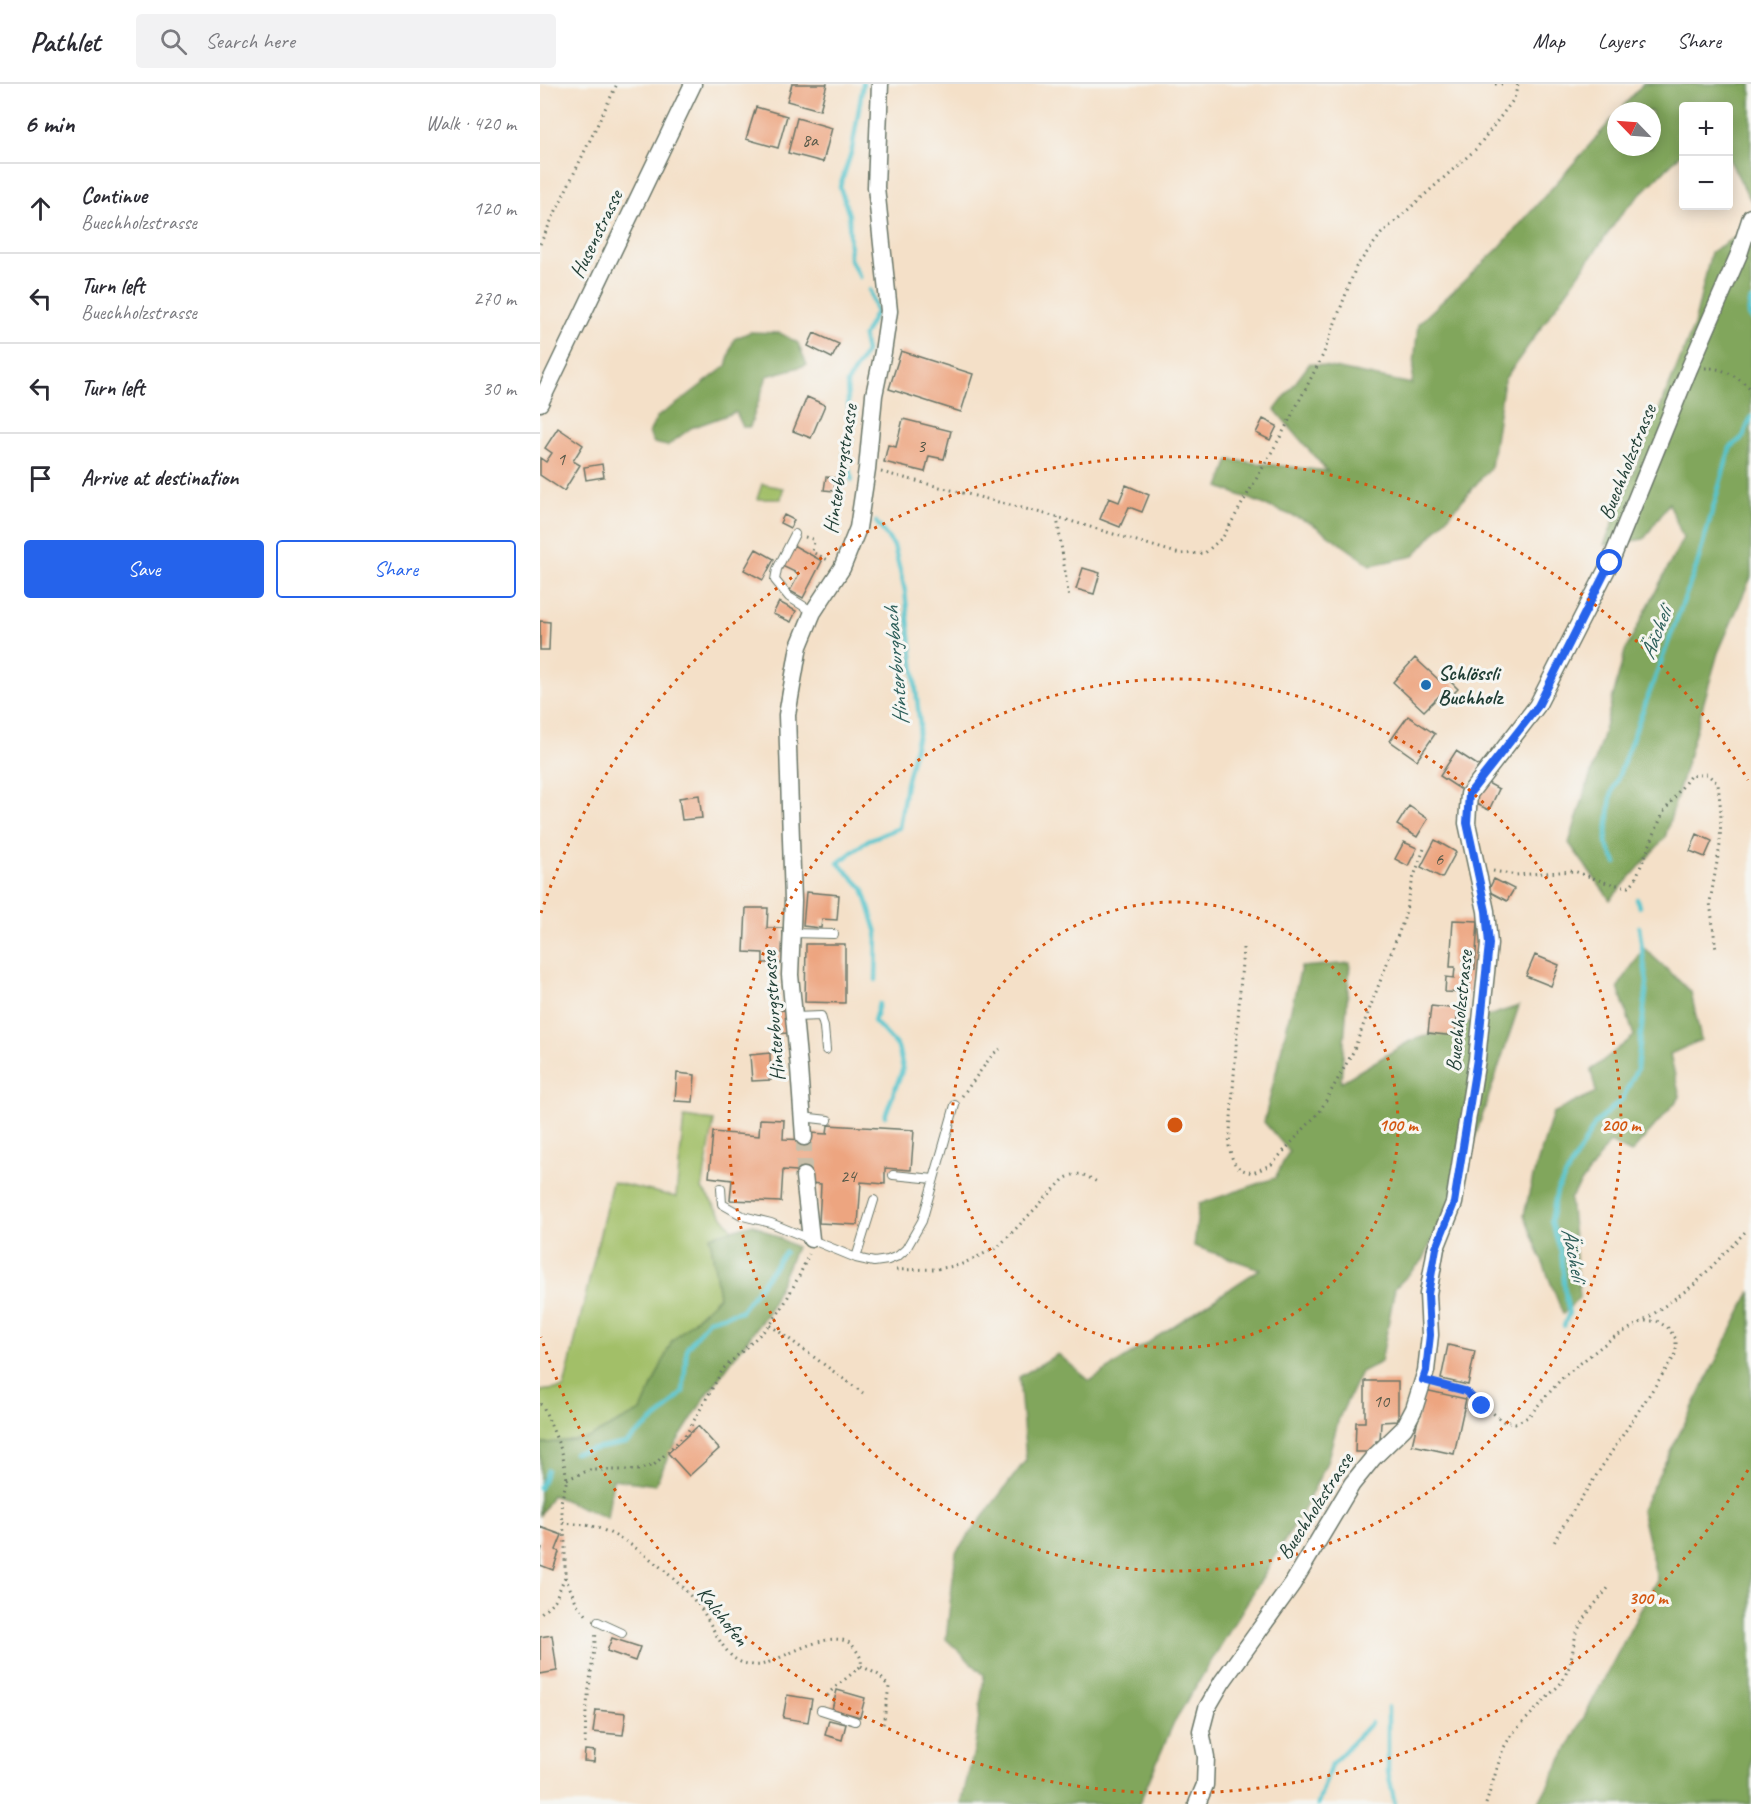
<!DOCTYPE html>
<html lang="en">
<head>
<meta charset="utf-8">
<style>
	body { margin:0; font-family:Caveat,sans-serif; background:#f2f2f3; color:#2b2b33 }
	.controls { position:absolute; right:18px; top:18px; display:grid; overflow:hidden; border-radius:6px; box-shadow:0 3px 15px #0003 }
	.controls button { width:54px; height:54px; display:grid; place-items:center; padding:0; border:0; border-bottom:2px solid #e1e1e2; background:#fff; color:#2b2b33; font:30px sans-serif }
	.compass { position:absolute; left:1067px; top:18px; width:54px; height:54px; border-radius:50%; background:#fff; box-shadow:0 3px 15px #0003; rotate:295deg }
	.stop { position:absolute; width:18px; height:18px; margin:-14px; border:4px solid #2563eb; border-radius:50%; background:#fff }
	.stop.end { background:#2563eb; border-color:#fff; box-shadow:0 2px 6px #0008 }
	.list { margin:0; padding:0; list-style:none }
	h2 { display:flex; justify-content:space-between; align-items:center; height:78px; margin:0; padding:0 24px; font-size:26px }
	h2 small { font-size:20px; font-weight:400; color:#7c7c81 }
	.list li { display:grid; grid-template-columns:39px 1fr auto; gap:18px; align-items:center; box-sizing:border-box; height:90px; padding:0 24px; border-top:2px solid #e1e1e2 }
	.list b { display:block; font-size:22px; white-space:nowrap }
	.list p { margin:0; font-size:20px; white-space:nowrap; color:#7c7c81 }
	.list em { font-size:20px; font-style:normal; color:#7c7c81 }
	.actions { display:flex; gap:12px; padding:18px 24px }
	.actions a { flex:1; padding:14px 0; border:2px solid #2563eb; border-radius:6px; text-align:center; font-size:21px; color:#2563eb }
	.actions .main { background:#2563eb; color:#fff }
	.icon { flex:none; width:33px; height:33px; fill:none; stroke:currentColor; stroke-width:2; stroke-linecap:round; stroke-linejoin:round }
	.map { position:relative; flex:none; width:1211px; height:1720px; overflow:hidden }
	header { display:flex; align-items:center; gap:36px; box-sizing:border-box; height:84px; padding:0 30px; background:#fff; border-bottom:2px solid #e1e1e2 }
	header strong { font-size:28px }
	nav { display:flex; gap:33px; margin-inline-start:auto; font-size:21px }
	.search { width:420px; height:54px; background:#f2f2f3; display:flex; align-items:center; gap:15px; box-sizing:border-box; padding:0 21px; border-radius:6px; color:#7c7c81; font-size:22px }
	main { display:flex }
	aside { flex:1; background:#fff }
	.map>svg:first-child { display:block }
	.green { fill:#a2bf67; stroke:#607e4e; stroke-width:1.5 }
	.forest { fill:#81a65c; stroke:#507248; stroke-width:1.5 }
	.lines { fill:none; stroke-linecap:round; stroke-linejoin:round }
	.stream { stroke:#56c4cc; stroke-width:4.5 }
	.building { fill:#eda580 }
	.minor-tunnel { stroke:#c9bfaa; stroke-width:16; stroke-dasharray:16 8; stroke-linecap:butt }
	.service-casing { stroke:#6a7668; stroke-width:10 }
	.minor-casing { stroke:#6a7668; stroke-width:19 }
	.path { stroke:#6a7668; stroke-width:3; stroke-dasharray:1.5 4.5; stroke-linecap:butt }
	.service { stroke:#fff; stroke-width:8 }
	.minor { stroke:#fff; stroke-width:16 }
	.route { stroke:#2563eb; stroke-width:8 }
	.ring { fill:none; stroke:#d45610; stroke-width:3; stroke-dasharray:3 6 }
	.poi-dot { fill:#1f6fb2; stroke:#f6f6f2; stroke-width:2 }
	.labels { text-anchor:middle; stroke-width:6; stroke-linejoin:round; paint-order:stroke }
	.number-label { font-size:18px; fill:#525747 }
	.street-label { font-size:21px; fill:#1f3d34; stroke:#f6f6f2 }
	.poi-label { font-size:21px; font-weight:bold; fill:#1f3d34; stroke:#f6f6f2; text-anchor:start }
	.water-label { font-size:22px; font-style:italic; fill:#2d5f5a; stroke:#f6f6f2 }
	.centre { fill:#d45610; stroke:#f6f6f2; stroke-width:3 }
	.ring-label { font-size:18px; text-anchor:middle; font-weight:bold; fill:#d45610; stroke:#f6f6f2; stroke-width:6; stroke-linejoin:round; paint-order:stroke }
</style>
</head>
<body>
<header>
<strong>Pathlet</strong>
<div class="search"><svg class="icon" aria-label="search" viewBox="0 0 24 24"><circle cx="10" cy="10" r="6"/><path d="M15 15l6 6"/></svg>Search here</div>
<nav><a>Map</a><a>Layers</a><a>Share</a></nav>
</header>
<main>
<aside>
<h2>6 min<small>Walk · 420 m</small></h2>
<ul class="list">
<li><svg class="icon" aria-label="ahead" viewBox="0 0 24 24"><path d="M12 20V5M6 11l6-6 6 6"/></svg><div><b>Continue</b><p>Buechholzstrasse</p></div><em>120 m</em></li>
<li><svg class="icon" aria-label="left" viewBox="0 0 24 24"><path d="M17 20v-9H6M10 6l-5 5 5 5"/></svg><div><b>Turn left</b><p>Buechholzstrasse</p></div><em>270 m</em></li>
<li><svg class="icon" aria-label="left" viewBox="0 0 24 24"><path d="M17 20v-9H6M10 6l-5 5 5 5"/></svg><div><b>Turn left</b></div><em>30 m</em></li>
<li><svg class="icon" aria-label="arrive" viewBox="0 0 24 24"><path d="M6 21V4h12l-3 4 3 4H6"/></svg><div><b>Arrive at destination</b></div></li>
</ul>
<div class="actions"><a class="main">Save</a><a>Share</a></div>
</aside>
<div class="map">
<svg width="1211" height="1720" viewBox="0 0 1211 1720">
	<rect width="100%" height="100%" fill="#f6f6f2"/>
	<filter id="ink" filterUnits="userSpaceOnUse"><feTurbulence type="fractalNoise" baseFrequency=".0167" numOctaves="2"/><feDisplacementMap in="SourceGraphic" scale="12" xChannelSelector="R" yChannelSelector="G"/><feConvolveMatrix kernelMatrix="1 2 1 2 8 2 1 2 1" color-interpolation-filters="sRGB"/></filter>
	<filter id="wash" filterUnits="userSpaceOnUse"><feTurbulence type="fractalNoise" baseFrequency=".008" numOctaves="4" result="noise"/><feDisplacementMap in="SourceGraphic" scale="24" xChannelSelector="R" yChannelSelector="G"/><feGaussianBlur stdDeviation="1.35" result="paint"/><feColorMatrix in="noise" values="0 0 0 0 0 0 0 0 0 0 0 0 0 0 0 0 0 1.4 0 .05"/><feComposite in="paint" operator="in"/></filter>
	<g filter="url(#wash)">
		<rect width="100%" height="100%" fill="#f4e0c8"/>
		<path class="green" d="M222,400l21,4 -2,11h-24z
			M144,1033l30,4 -12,68 31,41 -23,7 9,59 -47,45 -31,70 -53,27 -48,6v-53l24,-3 48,-206 64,15z"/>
		<path class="forest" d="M1103,0h108v117l-22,-42 -1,-53h-44l-1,46 -60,60 -119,168 -13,87 -77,89 -43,9 -60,-42 -92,-36 10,-27 98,11 -52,-61 35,-47 102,21 6,-60 81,-76 117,-133v32h36v-36h-33z
			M1211,143v350l-33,76 -53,185 -55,62 -41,-57 33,-105 23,-87 58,-113 -14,-35 -25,36 -40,6 90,-220 17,-73z
			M210,248l30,1 18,10 9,22 -40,11 -17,51h-7l-7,-15 -45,16 -24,18 -13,-3 -5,-10 8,-16 21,-14 48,-37 8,-27z
			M1104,864l47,44 10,48 -31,14 10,43 -49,56 -21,-11 -40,57 10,98 -17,17 -39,-99 9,-38 20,-64 43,-21 -5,-22 43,-34 -16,-49z
			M810,879l-9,119 69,-41 109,-35 -58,173 -38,81 -28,28 -14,74 -20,10 -22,46 -12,44 -24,49 -129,211 -35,82h-178l14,-57 9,-72 -38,-36 10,-87 70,-92 -7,-83 39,-23 32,27 170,-112 -66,-23 5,-42 76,-26 14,-27 -25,-29 37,-155z
			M213,1140l43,23 -28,65 -62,84 -35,55 -16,34 -42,-6 -6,39 -55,-23 -12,20v-71l48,-6 53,-27 31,-70 47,-44 -9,-61z
			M1211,1207v513h-213l119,-225 -16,-69z"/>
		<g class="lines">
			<path class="stream" d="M320,193l-10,-18 -1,-44 -9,-28 12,-37 11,-66
				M1211,216l-3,15 3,4
				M309,335l-2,-36 19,-31 -3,-15 13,-25 -6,-22
				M312,356l-8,13 8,27
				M1076,779l-10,-20 5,-47 86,-231 33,-117 13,-11 8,-20
				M1097,815l2,8
				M336,896l1,-47 -14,-45 -25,-25 30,-23 31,-12 7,-44 14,-58 -15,-135 -11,-45 -18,-24
				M339,920l-5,17 24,26 5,21 -18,48
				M1024,1242l5,-13 -4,-21 -4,-40 -10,-31 6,-30 38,-67 28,-26 14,-29 10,-86 -8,-56
				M34,1369l52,-10 39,-32 18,-19 4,-44 21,-28 33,-9 44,-59
				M0,1404l7,-18
				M848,1623v65l7,32
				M778,1720l13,-39 40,-42"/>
		</g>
		<g id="blocks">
			<path class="building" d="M252,0h35l-7,26 -33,-9z
				M216,23l31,9 -9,32 -32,-9z
				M257,34l35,10 -9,34 -35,-9z
				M274,249l25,11 -7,14 -24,-12z
				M361,267l72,23 -12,38 -72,-23z
				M267,313l18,8 -14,33 -18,-7z
				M363,335l48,12 -7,28 -15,-3 -4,16 -41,-10 4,-17 8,2z
				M723,335l14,7 -7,14 -14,-7z
				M18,344l25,17 -10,16 7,4 -16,26 -24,-16v-17l6,4 6,-9 -7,-5z
				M62,380l2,13 -18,3 -2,-13z
				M286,393l10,1 -2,13 -10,-1z
				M586,401l23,10 -7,17 -13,-5 -9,20 -20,-8 9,-21 10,4z
				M244,431l10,5 -4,8 -10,-5z
				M253,461l29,16 -19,37 -13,-7 9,-17 -17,-8z
				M216,465l18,10 -11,21 -19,-10z
				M543,484l17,5 -6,21 -18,-5z
				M239,518l17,9 -5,11 -18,-8z
				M0,537l10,1 -1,28h-9z
				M875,574l25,23 5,-5 13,13 -11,11 -6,-6 -17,17 -31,-29z
				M868,632l27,18 -18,26 -27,-19z
				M916,667l23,15 -16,25 -23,-15z
				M944,697l15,8 -10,21 -15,-7z
				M159,711l3,23 -20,2 -3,-22z
				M869,722l19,13 -11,18 -20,-12z
				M1157,750l15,7 -7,16 -15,-6z
				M895,756l21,12 -14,26 -21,-11z
				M864,758l13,6 -9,18 -13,-7z
				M954,795l20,10 -7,12 -19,-10z
				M266,808l33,3 -2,25 -15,-1 -1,9 -18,-2z
				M206,824h22l-1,20h16l-1,35h-19v-10l-19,-1z
				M913,836l25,1 -3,48h-4l-2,24 -24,-1 1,-15 8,1 1,-11h-5z
				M266,860h39v59l-40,-1z
				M995,871l24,10 -8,21 -25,-10z
				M891,922l27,3 -3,27 -27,-3z
				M246,926l1,23 -13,1 -1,-23z
				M230,969l1,27 -19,1 -2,-26z
				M137,989l18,2 -2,27 -18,-1z
				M220,1035l24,1 -1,19 27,1v-7l17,1 1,-9 86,5 -3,40 -26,-2v16l-24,-2 -3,43 -39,-2 2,-39 -11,-1 1,-11 -28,-2 -2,32 -51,-2 2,-20 -23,-3 4,-45 46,4z
				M908,1261l27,6 -7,34 -27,-6z
				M825,1297h33v40l-17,1 -1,19h-4l-1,11h-20l1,-30h9z
				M885,1306l41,9 -12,55 -42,-9z
				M158,1342l21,23 -30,27 -21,-23z
				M0,1443l22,8 -6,15 3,2 -6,18 -13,-5v-11l2,-6 -2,-1z
				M12,1551l5,36 -17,3v-37z
				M72,1554l28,9 -5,14 -28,-10z
				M297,1606l28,8 -5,19 -28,-8z
				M247,1611l25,4 -4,23 -25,-4z
				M56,1626l30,3 -3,22 -30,-3z
				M289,1636l17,4 -4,16 -17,-5z
				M45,1666l10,1 -1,11 -10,-1z"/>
		</g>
	</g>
	<g filter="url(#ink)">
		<use href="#blocks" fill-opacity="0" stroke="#6a7668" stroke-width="1.5"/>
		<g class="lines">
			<path class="minor-tunnel" d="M264,1092v-39"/>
			<g class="service-casing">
				<path id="service" d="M255,450l-18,35 -2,11 14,17 24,15
					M251,849l43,1
					M254,933l27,-1 3,11 2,23
					M262,1033l26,3
					M353,1091l41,4
					M181,1104l1,16 21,12 28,7 85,35 18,4 14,-2 10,-4 8,-7 16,-28 33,-116
					M316,1174l18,-58
					M58,1538l24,11
					M281,1626l34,11"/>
			</g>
			<g class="minor-casing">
				<path id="minor" d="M0,319l153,-319
					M264,1053l-5,-69 -9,-93 3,-74 -6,-186 12,-69 14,-34 29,-44 16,-40 9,-59 7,-74 9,-43 6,-41 -13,-124 4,-103
					M264,1092l7,63
					M657,1720l8,-19 1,-28 -5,-26 6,-23 15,-26 71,-99 59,-99 21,-26 31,-30 10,-19 12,-38 4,-36 -2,-41 8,-46 18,-45 23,-144 12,-115 -3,-33 -19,-88 2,-29 68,-88 73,-143 79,-194 50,-115 12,-37"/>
			</g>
			<path class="path" d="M955,0h7
				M0,160l77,-160
				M1165,284c18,-1 33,9 46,21
				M341,388l176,45 123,37 25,-1 18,-16 59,-103 41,-79 33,-88 25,-33 95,-85 38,-50 4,-15
				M517,433l12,82
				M265,453l7,2 2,3 -2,10 18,9
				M953,787l23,4 58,-4 33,12 22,4 6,-7 28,-67 27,-37 17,-2 11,10 3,28 -1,33 -10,57 6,48
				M703,864l-14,198c4,18 6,23 24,27l19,-9 48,-53 33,-59 51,-133 9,-40 12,-33
				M422,1012l31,-42 7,-5
				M356,1186l40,-1 24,-4 38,-18 66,-68c16,-9 20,-4 35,4
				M1105,1236l50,-36 51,-53
				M230,1241l93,68
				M896,1300l29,7 38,30 13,2 12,-6 35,-40 48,-38 32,-18h14l11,7 8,11v15l-117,178 -6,13
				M0,1320l3,2 19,46 5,27 -6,23 4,41v34l-10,23 -15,14
				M27,1395l23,-9h48l16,-5 33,-32 36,-64 47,-44 12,-17 18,-34 9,-20
				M23,1439c9,1 19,1 28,3 36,9 85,51 108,80 13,16 23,50 44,57 5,1 13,3 18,2 23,-6 78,-44 95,-15 4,6 6,9 5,16l-29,24 -7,9
				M25,1493l12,27 11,13
				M321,1582l18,9 10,12 -6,38
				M45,1660l1,-32 10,-79
				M946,1720l17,-55 9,-15 50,-52 8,-17 6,-32 14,-23 19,-23"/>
			<use href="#service" class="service"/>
			<use href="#minor" class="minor"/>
		</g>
	</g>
	<g class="lines" filter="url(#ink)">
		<path class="route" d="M942,1322l-17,-15 -42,-11 3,-9 4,-36 -2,-41 8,-46 18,-45 23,-144 12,-115 -3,-33 -19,-88 2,-29 69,-88 72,-143"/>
	</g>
	<g class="ring">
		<circle cx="635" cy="1041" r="223"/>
		<circle cx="635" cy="1041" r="446"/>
		<path d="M1208 1386A669 669 0 0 1 1 1253M1 829A669 669 0 0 1 1208 696"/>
	</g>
	<circle class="poi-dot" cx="886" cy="601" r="6"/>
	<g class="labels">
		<g class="number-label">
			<text x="270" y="62">8a</text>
			<text x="381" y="368">3</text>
			<text x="21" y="381">1</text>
			<text x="899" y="781">6</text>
			<text x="308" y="1098">24</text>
			<text x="841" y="1323">10</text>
		</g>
		<g class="street-label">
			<text transform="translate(56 150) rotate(-64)" y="7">Husenstrasse</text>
			<text transform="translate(1087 378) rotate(-68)" y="7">Buechholzstrasse</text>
			<text transform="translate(300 385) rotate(-81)" y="7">Hinterburgstrasse</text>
			<text transform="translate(919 927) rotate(-84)" y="7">Buechholzstrasse</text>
			<text transform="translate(233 932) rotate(-94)" y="7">Hinterburgstrasse</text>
			<text transform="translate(775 1422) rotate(-57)" y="7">Buechholzstrasse</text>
			<text transform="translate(183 1532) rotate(52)" y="7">Kalchofen</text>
		</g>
		<g class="poi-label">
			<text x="898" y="596">Schlössli<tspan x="898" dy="24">Buchholz</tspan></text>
		</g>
		<g class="water-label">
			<text transform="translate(1115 549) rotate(-69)" y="8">Äächeli</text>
			<text transform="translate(355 582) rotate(-95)" y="8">Hinterburgbach</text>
			<text transform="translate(1035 1170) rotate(78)" y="8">Äächeli</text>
		</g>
	</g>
	<circle cx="635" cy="1041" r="9" class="centre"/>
	<g class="ring-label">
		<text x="858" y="1047">100 m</text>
		<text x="1081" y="1047">200 m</text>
		<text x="1108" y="1520">300 m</text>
	</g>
</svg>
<div class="controls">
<button>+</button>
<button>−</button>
</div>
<svg class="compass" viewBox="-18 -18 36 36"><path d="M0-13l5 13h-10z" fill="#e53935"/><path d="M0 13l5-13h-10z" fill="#7c7c81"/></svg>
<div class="stop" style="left:1070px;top:479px"></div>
<div class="stop end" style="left:942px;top:1322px"></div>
</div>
</main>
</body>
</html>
